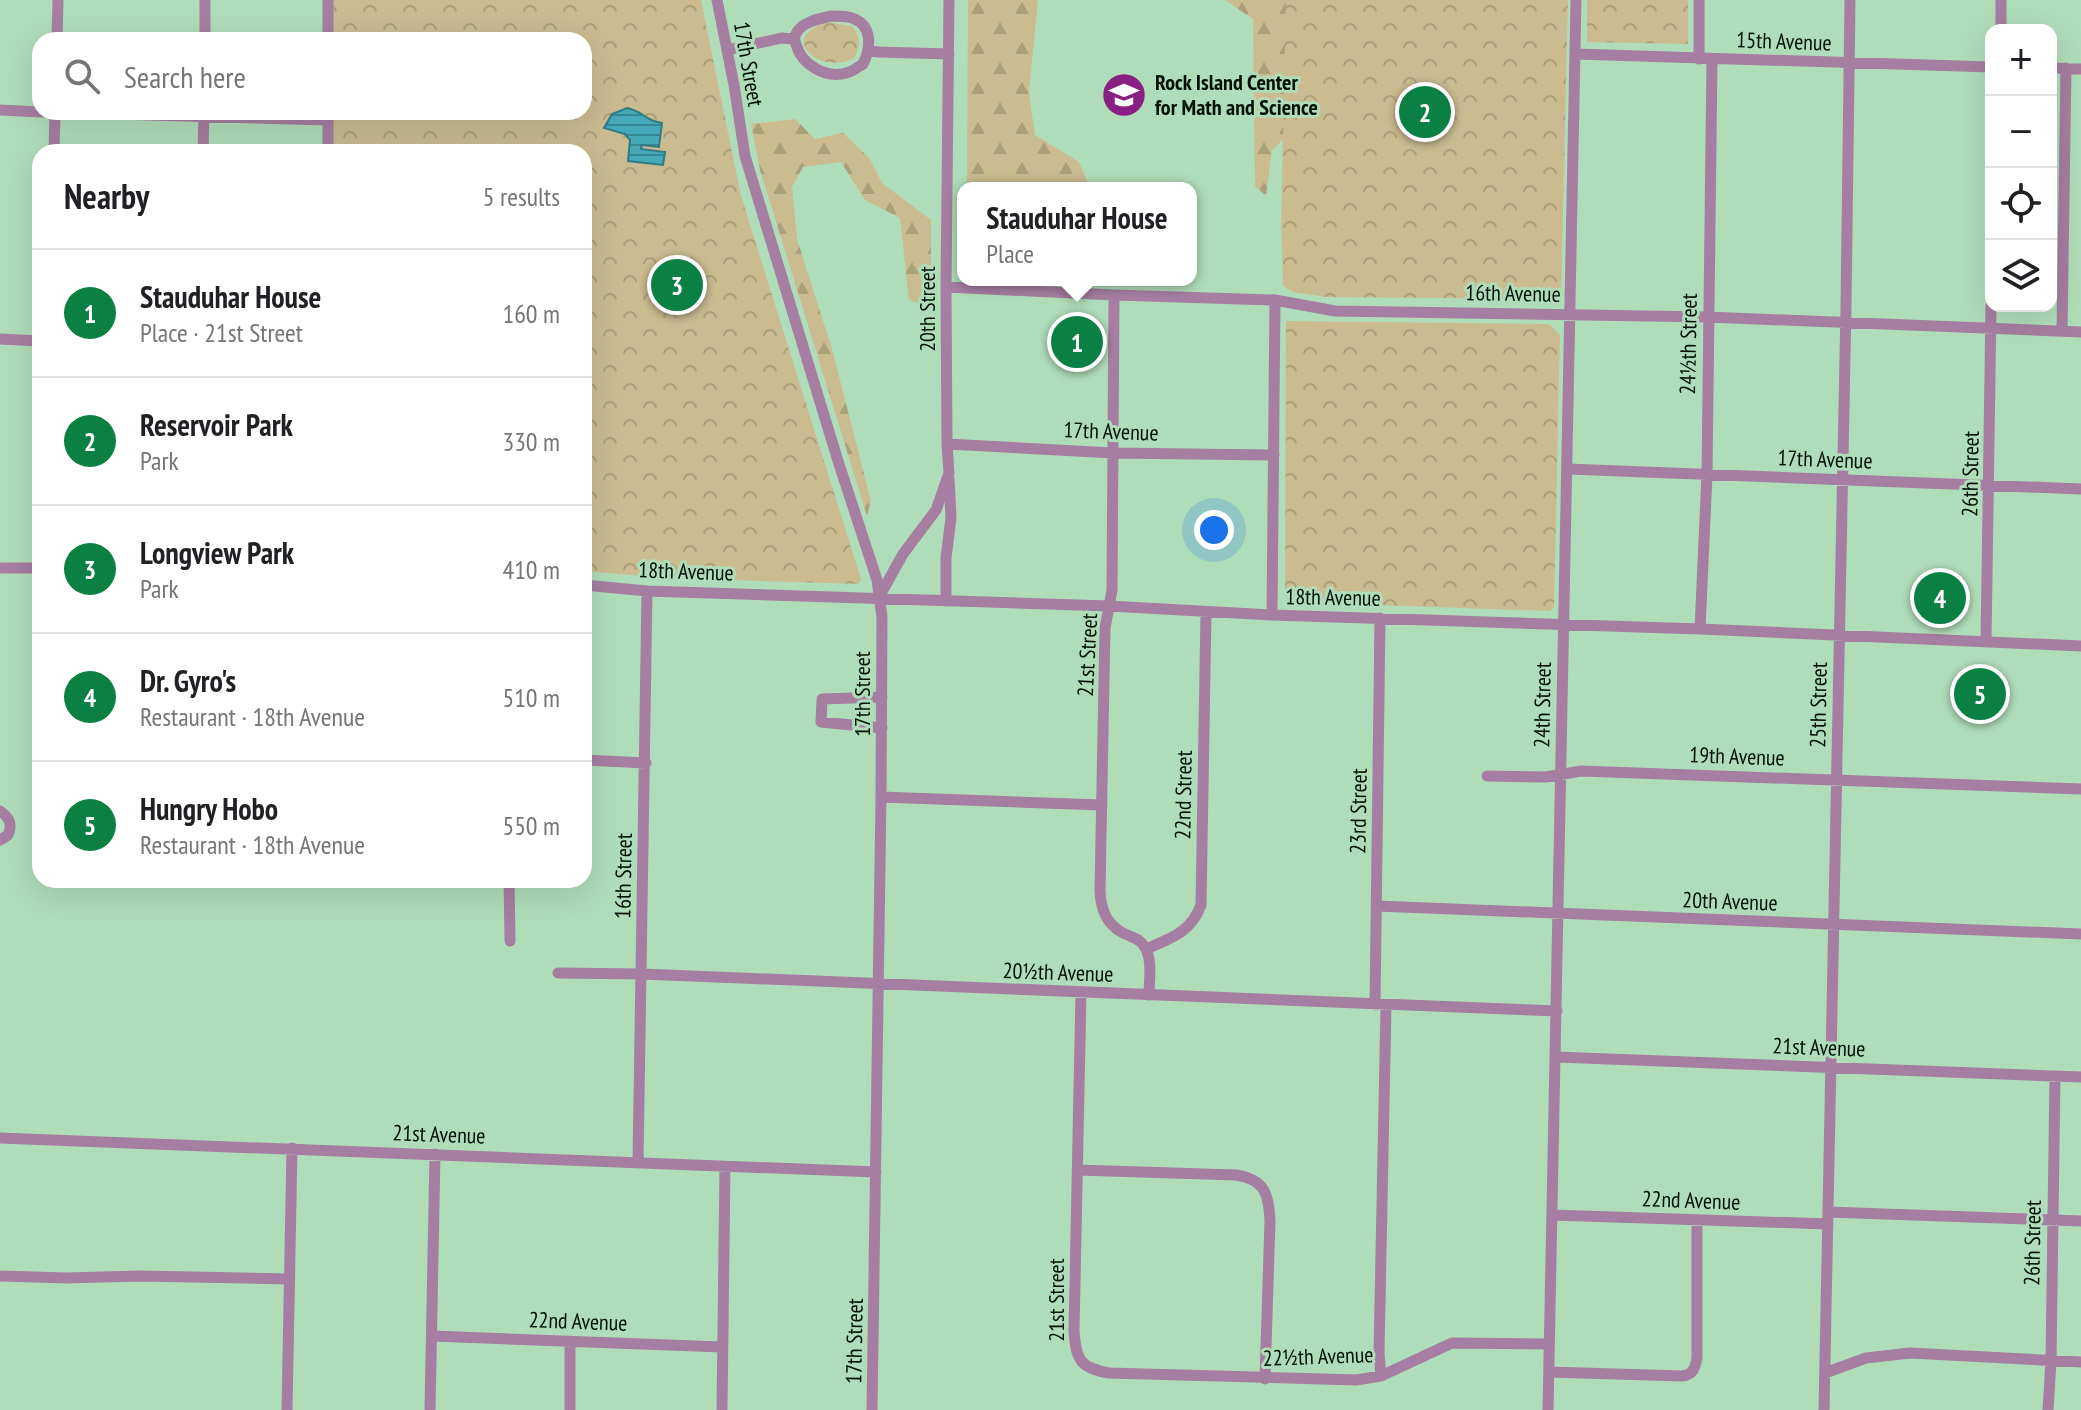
<!DOCTYPE html>
<html lang="en">
<head>
<meta charset="utf-8">
<style>
	body { margin:0; font-family:"PT Sans Narrow",sans-serif; background:#f6f6f6; color:#202124 }
	.controls { position:absolute; right:24px; top:24px; display:grid; overflow:hidden; border-radius:16px; box-shadow:0 8px 32px #0002 }
	.controls button { width:72px; height:72px; display:grid; place-items:center; padding:0; border:0; border-bottom:2px solid #e0e0e0; background:#fff; color:#202124; font:40px sans-serif }
	.you { position:absolute; left:1214px; top:530px; width:28px; height:28px; margin:-20px; border:6px solid #fff; border-radius:50%; background:#1a73e8; box-shadow:0 0 0 12px #1a73e833 }
	.badge { display:grid; place-items:center; width:52px; height:52px; border-radius:50%; background:#0b8043; color:#fff; font-size:26px; font-weight:700 }
	.pin { position:absolute; translate:-50% -50%; border:4px solid #fff; box-shadow:0 2px 8px #0006 }
	.popup { position:absolute; left:957px; top:182px; width:240px; height:104px; box-sizing:border-box; display:grid; place-content:center; border-radius:16px; background:#fff; filter:drop-shadow(0 2px 6px #0005); font-size:26px; white-space:nowrap; color:#757577 }
	.popup b { font-size:30px; color:#202124 }
	.popup::after { content:''; position:absolute; left:50%; top:100%; margin-left:-16px; border:16px solid transparent; border-top-color:#fff }
	.list { margin:0; padding:0; list-style:none }
	h2 { display:flex; justify-content:space-between; align-items:center; height:104px; margin:0; padding:0 32px; font-size:34px }
	h2 small { font-size:26px; font-weight:400; color:#757577 }
	.list li { display:grid; grid-template-columns:52px 1fr auto; gap:24px; align-items:center; box-sizing:border-box; height:128px; padding:0 32px; border-top:2px solid #e0e0e0 }
	.list b { display:block; font-size:30px; white-space:nowrap }
	.list p { margin:0; font-size:26px; white-space:nowrap; color:#757577 }
	.list em { font-size:26px; font-style:normal; color:#757577 }
	.icon { flex:none; width:44px; height:44px; fill:none; stroke:currentColor; stroke-width:2; stroke-linecap:round; stroke-linejoin:round }
	.map { position:relative; flex:none; width:2081px; height:1410px; overflow:hidden }
	.search { position:absolute; background:#fff; box-shadow:0 8px 32px #0002; left:32px; top:32px; width:560px; height:88px; display:flex; align-items:center; gap:20px; box-sizing:border-box; padding:0 28px; border-radius:24px; color:#757577; font-size:30px }
	.panel { position:absolute; background:#fff; box-shadow:0 8px 32px #0002; left:32px; top:144px; width:560px; height:744px; border-radius:24px }
	.map>svg:first-child { display:block }
	.forest { fill:url(#forest-firs) }
	.park { fill:url(#park-crowns) }
	.water { fill:url(#water-rules); stroke:#317b83; stroke-width:2 }
	.lines { fill:none; stroke-linecap:round; stroke-linejoin:round }
	.minor { stroke:#a67ea1; stroke-width:11 }
	.labels { text-anchor:middle; stroke-width:6; stroke-linejoin:round; paint-order:stroke }
	.street-label { font-size:22px; fill:#020f04; stroke:#b0ddb9 }
	.poi-label { font-size:22px; font-weight:bold; fill:#020f04; stroke:#b0ddb9; text-anchor:start }
</style>
</head>
<body>
<div class="map">
<svg width="2081" height="1410" viewBox="0 0 2081 1410">
	<defs>
		<pattern id="forest-firs" width="22" height="20" patternUnits="userSpaceOnUse" patternTransform="scale(2)"><rect width="22" height="20" fill="#cabb91"/><path d="M5 1l3.5 6h-7zM16 11l3.5 6h-7z" fill="#aca07b"/></pattern>
		<pattern id="park-crowns" width="20" height="18" patternUnits="userSpaceOnUse" patternTransform="scale(2)"><rect width="20" height="18" fill="#cabb91"/><path d="M2 6a3 3 0 1 1 6 0M12 15a3 3 0 1 1 6 0" fill="none" stroke="#aca07b"/></pattern>
		<pattern id="water-rules" width="6" height="5" patternUnits="userSpaceOnUse" patternTransform="scale(2)"><rect width="6" height="5" fill="#45a9ba"/><path d="M0 2.5h6" fill="none" stroke="#378895"/></pattern>
	</defs>
	<rect width="100%" height="100%" fill="#b0ddb9"/>
	<path class="forest" d="M968,0h70l-9,92 6,43 44,27 11,26h-123z
		M1225,0h80l-12,130 -21,20 -6,46 -11,-10 -2,-167z
		M795,119l20,20 28,-6 27,26 12,24 49,37v87l-22,-7 -9,-82 -35,-18 -24,-38 -38,5 -11,20 5,52 35,110 39,152 -4,15 -107,-346 -9,-46z"/>
	<path class="park" d="M333,0h368l40,196 120,383 -3,5 -194,-6 -80,-7v-419h-251v-40h251v-72h-251z
		M1286,0h282l-7,299 -235,-2 -33,-5 -10,-6 -2,-63z
		M1587,0h101v44l-101,-2z
		M826,22l26,4c9,10 8,21 2,32 -30,18 -79,-18 -28,-36z
		M1286,321l263,3 11,11 -6,272 -4,4 -260,-9 -5,-7z"/>
	<path class="water" d="M627,108c16,3 18,13 35,15l-3,24 -17,-2 -1,4 24,3 -2,13 -35,-4 2,-21 -5,-6 -21,-6 8,-14z"/>
	<g class="lines">
		<path class="minor" d="M328,0v40
			M717,0l17,85 11,71 93,305 39,119 5,37 -1,180 -9,613
			M1699,0v59
			M831,16c7,0 15,0 21,2 21,7 19,30 11,46 -5,3 -11,8 -17,9 -21,6 -45,-9 -50,-29 -2,-5 -2,-7 1,-12 7,-11 23,-13 34,-16z
			M2001,30v-30
			M57,40l1,-40
			M205,40v-40
			M727,50l55,-12 12,1
			M869,50l9,2 71,2
			M1576,54l415,13
			M2051,68l30,1
			M0,110l40,2
			M44,112l284,8
			M54,152l1,-40
			M203,152l1,-39
			M328,152v-40
			M946,287l168,8 161,5 60,11 373,6 373,15
			M1114,295l-2,295 -7,38 -5,263c1,18 6,33 23,42 8,4 16,5 21,13 9,12 5,35 5,49
			M2062,331l4,-263
			M0,339l40,2
			M947,444l166,9 161,2
			M1568,469l513,20
			M0,568h40
			M584,585l63,6 462,15 163,9 428,14 381,17
			M879,597l24,-43 33,-44 13,-37 -2,-29 -1,-157 3,-287
			M946,601v-43l5,-40 -2,-40
			M1272,615l3,-315
			M1700,629l7,-154 5,-416
			M1986,642l5,-336
			M882,728l-61,-6 1,-23 60,-2
			M584,760l62,3
			M1487,776l59,1 35,-6 500,18
			M881,797l221,8
			M0,811c9,6 13,13 8,24l-8,5
			M509,880l1,61
			M1377,906l704,28
			M1146,949c26,-11 45,-17 55,-44l5,-293
			M558,973l84,1 915,37
			M1081,993l-7,338c2,29 6,37 35,42l247,7 25,-4 71,-33 97,1
			M1375,1005l5,-387
			M1556,1057l525,20
			M0,1138l876,34
			M638,1162l9,-571
			M1078,1170l158,5c29,4 33,20 34,46l-5,158
			M1828,1212l253,9
			M1552,1215l276,9
			M0,1276l66,2 74,-2 149,3
			M432,1336l290,11
			M1549,1372l133,4c11,-1 13,-8 15,-18v-137
			M1825,1373l41,-15 44,-5 171,9
			M1381,1376l-2,-23 7,-348
			M287,1410l5,-262
			M430,1410l5,-256
			M570,1410v-68
			M722,1410l3,-244
			M1548,1410l28,-1410
			M1824,1410l22,-1103 4,-307
			M2048,1410l3,-49 4,-285"/>
	</g>
	<defs>
		<g id="school-disc" transform="scale(2.3)"><circle r="9.5" fill="#891e83" stroke="#b0ddb9"/><path d="M0-5L7-2L0 1L-7-2ZM-4 1L0 2.5L4 1V4Q0 6-4 4Z" fill="#fff"/></g>
	</defs>
	<g fill-rule="evenodd">
		<use href="#school-disc" x="1124" y="95"/>
	</g>
	<g class="labels">
		<g class="street-label">
			<text transform="translate(1784 41) rotate(2)" y="8">15th Avenue</text>
			<text transform="translate(749 64) rotate(80)" y="8">17th Street</text>
			<text transform="translate(1513 293) rotate(1)" y="8">16th Avenue</text>
			<text transform="translate(927 309) rotate(-90)" y="8">20th Street</text>
			<text transform="translate(1688 344) rotate(-89)" y="8">24½th Street</text>
			<text transform="translate(1111 431) rotate(2)" y="8">17th Avenue</text>
			<text transform="translate(1825 459) rotate(2)" y="8">17th Avenue</text>
			<text transform="translate(1970 474) rotate(-89)" y="8">26th Street</text>
			<text transform="translate(686 571) rotate(2)" y="8">18th Avenue</text>
			<text transform="translate(1333 597) rotate(1)" y="8">18th Avenue</text>
			<text transform="translate(1087 655) rotate(-87)" y="8">21st Street</text>
			<text transform="translate(862 694) rotate(-90)" y="8">17th Street</text>
			<text transform="translate(1542 705) rotate(-89)" y="8">24th Street</text>
			<text transform="translate(1818 705) rotate(-89)" y="8">25th Street</text>
			<text transform="translate(1737 756) rotate(2)" y="8">19th Avenue</text>
			<text transform="translate(1183 795) rotate(-89)" y="8">22nd Street</text>
			<text transform="translate(1358 811) rotate(-89)" y="8">23rd Street</text>
			<text transform="translate(623 876) rotate(-89)" y="8">16th Street</text>
			<text transform="translate(1730 901) rotate(2)" y="8">20th Avenue</text>
			<text transform="translate(1058 972) rotate(2)" y="8">20½th Avenue</text>
			<text transform="translate(1819 1047) rotate(2)" y="8">21st Avenue</text>
			<text transform="translate(439 1134) rotate(2)" y="8">21st Avenue</text>
			<text transform="translate(1691 1200) rotate(2)" y="8">22nd Avenue</text>
			<text transform="translate(2032 1243) rotate(-89)" y="8">26th Street</text>
			<text transform="translate(1056 1300) rotate(-90)" y="8">21st Street</text>
			<text transform="translate(578 1321) rotate(2)" y="8">22nd Avenue</text>
			<text transform="translate(854 1341) rotate(-89)" y="8">17th Street</text>
			<text transform="translate(1318 1356) rotate(-2)" y="8">22½th Avenue</text>
		</g>
		<g class="poi-label">
			<text x="1155" y="90">Rock Island Center<tspan x="1155" dy="25">for Math and Science</tspan></text>
		</g>
	</g>
</svg>
<div class="controls">
<button>+</button>
<button>−</button>
<button><svg class="icon" aria-label="locate" viewBox="0 0 24 24"><circle cx="12" cy="12" r="6"/><path d="M12 2v4M12 18v4M2 12h4M18 12h4"/></svg></button>
<button><svg class="icon" aria-label="layers" viewBox="0 0 24 24"><path d="M12 4l9 5-9 5-9-5zM3 14l9 5 9-5"/></svg></button>
</div>
<div class="you"></div>
<div class="pin badge" style="left:1077px;top:342px">1</div>
<div class="popup"><b>Stauduhar House</b>Place</div>
<div class="pin badge" style="left:1425px;top:112px">2</div>
<div class="pin badge" style="left:677px;top:285px">3</div>
<div class="pin badge" style="left:1940px;top:598px">4</div>
<div class="pin badge" style="left:1980px;top:694px">5</div>
<div class="search"><svg class="icon" aria-label="search" viewBox="0 0 24 24"><circle cx="10" cy="10" r="6"/><path d="M15 15l6 6"/></svg>Search here</div>
<section class="panel">
<h2>Nearby<small>5 results</small></h2>
<ul class="list">
<li><span class="badge">1</span><div><b>Stauduhar House</b><p>Place · 21st Street</p></div><em>160 m</em></li>
<li><span class="badge">2</span><div><b>Reservoir Park</b><p>Park</p></div><em>330 m</em></li>
<li><span class="badge">3</span><div><b>Longview Park</b><p>Park</p></div><em>410 m</em></li>
<li><span class="badge">4</span><div><b>Dr. Gyro's</b><p>Restaurant · 18th Avenue</p></div><em>510 m</em></li>
<li><span class="badge">5</span><div><b>Hungry Hobo</b><p>Restaurant · 18th Avenue</p></div><em>550 m</em></li>
</ul>
</section>
</div>
</body>
</html>
